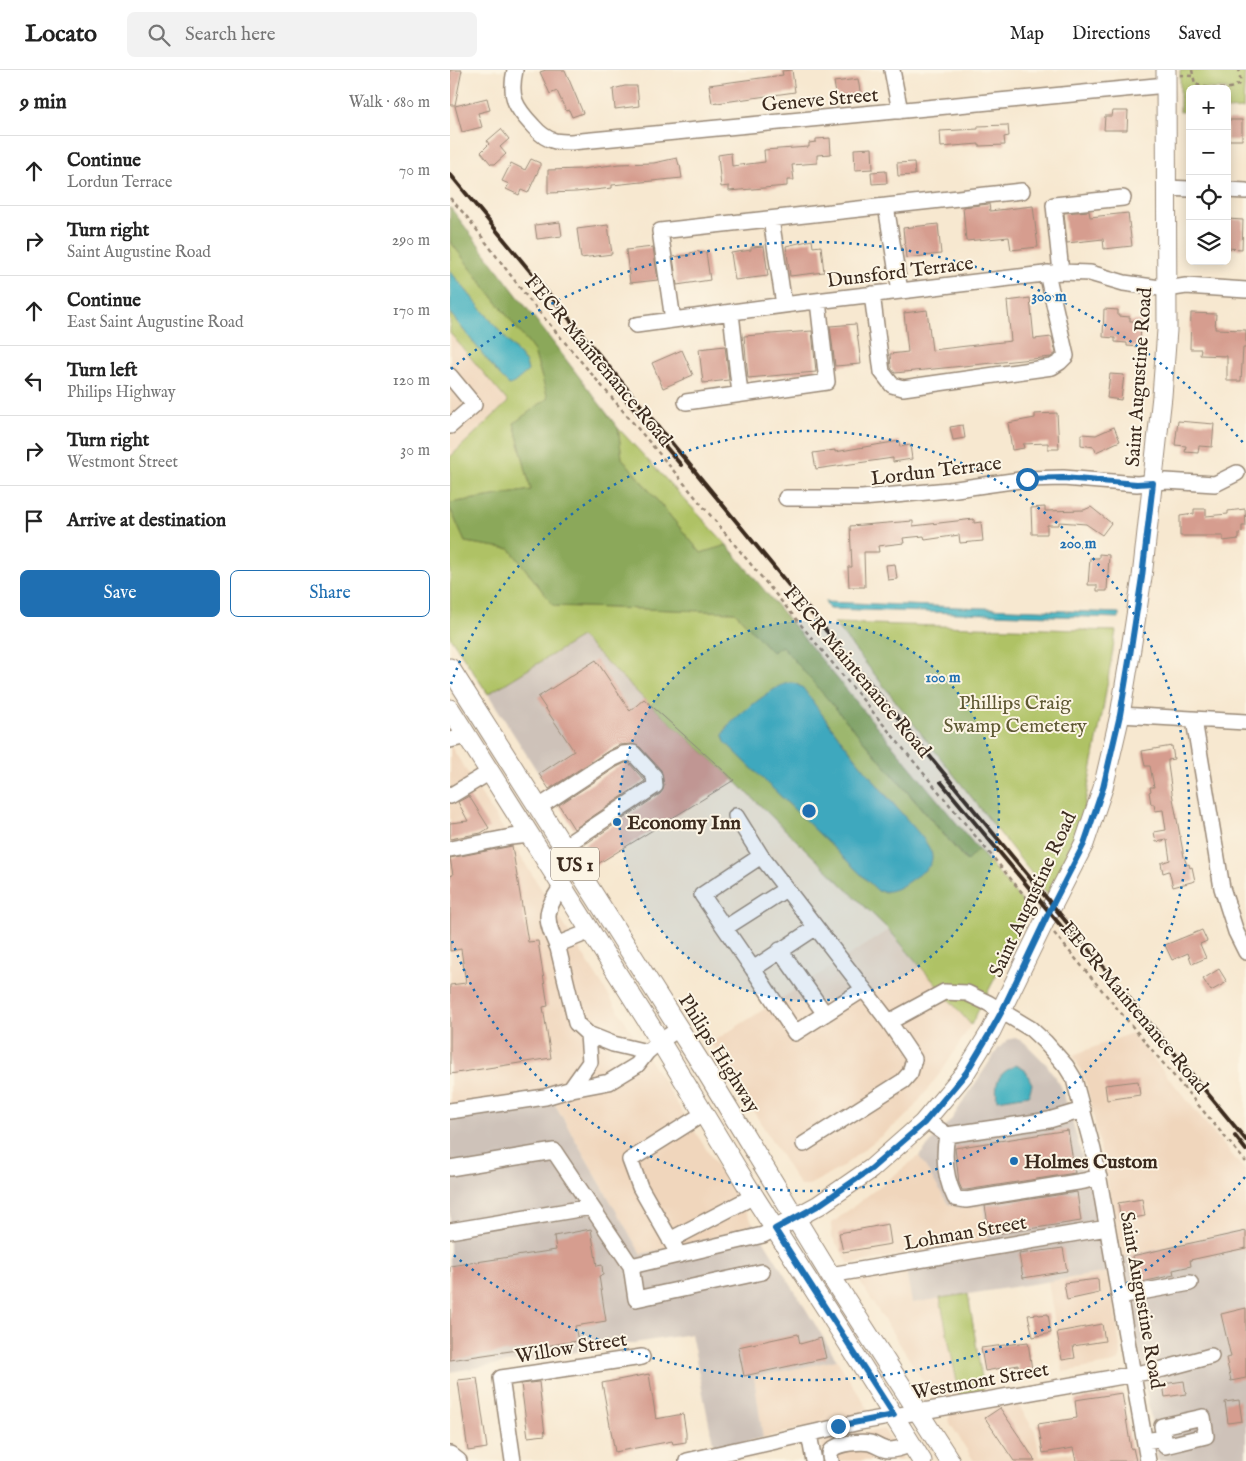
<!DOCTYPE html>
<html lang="en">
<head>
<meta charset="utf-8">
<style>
	body { margin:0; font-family:"IM FELL English",serif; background:#f2f2f2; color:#222 }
	.controls { position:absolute; right:15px; top:15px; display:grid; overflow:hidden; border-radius:8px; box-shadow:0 2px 12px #0003 }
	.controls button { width:45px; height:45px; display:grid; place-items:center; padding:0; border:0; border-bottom:1px solid #e0e0e0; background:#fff; color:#222; font:25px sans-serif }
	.stop { position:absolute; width:15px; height:15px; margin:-11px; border:4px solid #1f6fb2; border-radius:50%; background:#fff }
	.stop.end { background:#1f6fb2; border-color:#fff; box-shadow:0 1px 5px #0008 }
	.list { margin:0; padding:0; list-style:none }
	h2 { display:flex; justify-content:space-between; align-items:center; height:65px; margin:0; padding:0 20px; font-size:21px }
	h2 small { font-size:16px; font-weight:400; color:#767676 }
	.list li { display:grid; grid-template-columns:32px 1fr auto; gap:15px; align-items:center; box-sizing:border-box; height:70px; padding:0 20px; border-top:1px solid #e0e0e0 }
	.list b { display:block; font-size:19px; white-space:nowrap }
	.list p { margin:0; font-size:16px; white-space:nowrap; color:#767676 }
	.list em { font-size:16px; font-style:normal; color:#767676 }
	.actions { display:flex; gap:10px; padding:15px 20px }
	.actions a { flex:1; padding:11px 0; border:1px solid #1f6fb2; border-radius:8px; text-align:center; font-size:18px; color:#1f6fb2 }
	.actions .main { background:#1f6fb2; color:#fff }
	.icon { flex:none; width:28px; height:28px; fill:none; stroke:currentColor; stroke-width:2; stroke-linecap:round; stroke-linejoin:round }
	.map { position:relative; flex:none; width:796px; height:1391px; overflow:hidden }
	header { display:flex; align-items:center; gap:30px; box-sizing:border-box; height:70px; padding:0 25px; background:#fff; border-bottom:1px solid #e0e0e0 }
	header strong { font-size:24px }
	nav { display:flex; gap:28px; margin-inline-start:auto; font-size:18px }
	.search { width:350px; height:45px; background:#f2f2f2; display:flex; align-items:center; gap:12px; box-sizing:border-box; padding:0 18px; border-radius:8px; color:#767676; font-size:19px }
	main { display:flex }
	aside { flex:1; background:#fff }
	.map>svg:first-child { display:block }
	.built { fill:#f0d6bc }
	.industrial { fill:#cec2b9 }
	.green { fill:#afc265; stroke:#757642; fill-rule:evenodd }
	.forest { fill:#8ba85a; stroke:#63693c }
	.water { fill:#43b1c0; stroke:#3f6e6f }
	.building { fill:#d69d8f }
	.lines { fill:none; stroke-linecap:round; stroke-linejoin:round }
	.minor-casing { stroke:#998977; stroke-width:18 }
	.major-casing { stroke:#998977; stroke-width:21 }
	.path { stroke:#998977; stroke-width:2.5; stroke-dasharray:4 4; stroke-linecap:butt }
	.minor { stroke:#fff; stroke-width:15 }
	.major { stroke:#fff; stroke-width:19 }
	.rail { stroke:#3b2a1e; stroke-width:4 }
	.route { stroke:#1f6fb2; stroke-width:6 }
	.ring { fill:none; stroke:#1f6fb2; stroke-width:2.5; stroke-dasharray:2.5 5 }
	.poi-dot { fill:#1f6fb2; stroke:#fcf5e5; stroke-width:2 }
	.labels { text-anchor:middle; stroke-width:4; stroke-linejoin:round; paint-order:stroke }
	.shield { fill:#fcf5e5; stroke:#75675a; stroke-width:1 }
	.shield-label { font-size:19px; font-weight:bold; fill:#3b2a1e }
	.street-label { font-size:20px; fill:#3b2a1e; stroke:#fcf5e5 }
	.park-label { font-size:20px; fill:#5e5833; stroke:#fcf5e5 }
	.poi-label { font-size:20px; font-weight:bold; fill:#3b2a1e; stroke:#fcf5e5; text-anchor:start }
	.centre { fill:#1f6fb2; stroke:#fcf5e5; stroke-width:2.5 }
	.ring-label { font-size:15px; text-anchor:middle; font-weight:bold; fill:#1f6fb2; stroke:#fcf5e5; stroke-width:4; stroke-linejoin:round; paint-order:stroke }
</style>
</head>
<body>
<header>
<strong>Locato</strong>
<div class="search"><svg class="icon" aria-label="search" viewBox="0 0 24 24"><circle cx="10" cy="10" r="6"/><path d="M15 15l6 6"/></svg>Search here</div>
<nav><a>Map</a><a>Directions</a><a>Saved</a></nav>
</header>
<main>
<aside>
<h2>9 min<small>Walk · 680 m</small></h2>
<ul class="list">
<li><svg class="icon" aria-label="ahead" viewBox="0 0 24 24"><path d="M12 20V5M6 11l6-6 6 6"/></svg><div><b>Continue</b><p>Lordun Terrace</p></div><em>70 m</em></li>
<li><svg class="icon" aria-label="right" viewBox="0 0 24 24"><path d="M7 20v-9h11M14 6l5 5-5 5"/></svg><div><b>Turn right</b><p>Saint Augustine Road</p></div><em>290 m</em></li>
<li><svg class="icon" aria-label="ahead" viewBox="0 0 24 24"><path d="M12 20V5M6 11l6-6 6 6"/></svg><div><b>Continue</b><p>East Saint Augustine Road</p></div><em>170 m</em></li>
<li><svg class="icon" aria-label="left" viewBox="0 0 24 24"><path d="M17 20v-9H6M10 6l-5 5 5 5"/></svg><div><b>Turn left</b><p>Philips Highway</p></div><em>120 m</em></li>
<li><svg class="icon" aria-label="right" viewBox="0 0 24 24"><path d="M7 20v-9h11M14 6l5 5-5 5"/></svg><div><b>Turn right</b><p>Westmont Street</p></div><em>30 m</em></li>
<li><svg class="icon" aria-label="arrive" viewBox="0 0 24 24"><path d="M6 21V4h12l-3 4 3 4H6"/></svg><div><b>Arrive at destination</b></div></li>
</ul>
<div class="actions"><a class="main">Save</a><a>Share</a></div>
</aside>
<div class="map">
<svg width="796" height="1391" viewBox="0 0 796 1391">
	<rect width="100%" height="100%" fill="#fcf5e5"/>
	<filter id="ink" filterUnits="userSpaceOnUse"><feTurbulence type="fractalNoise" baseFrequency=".02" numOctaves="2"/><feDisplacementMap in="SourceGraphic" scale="10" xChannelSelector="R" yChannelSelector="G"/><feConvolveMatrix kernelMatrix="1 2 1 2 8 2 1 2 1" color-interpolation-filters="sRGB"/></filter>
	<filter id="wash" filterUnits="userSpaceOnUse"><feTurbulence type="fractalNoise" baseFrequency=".0096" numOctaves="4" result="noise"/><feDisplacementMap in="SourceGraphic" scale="20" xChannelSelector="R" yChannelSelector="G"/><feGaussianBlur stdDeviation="1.12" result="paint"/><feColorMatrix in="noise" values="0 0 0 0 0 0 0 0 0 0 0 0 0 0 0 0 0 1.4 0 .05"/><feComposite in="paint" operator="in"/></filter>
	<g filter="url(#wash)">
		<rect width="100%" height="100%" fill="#f7e8d0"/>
		<path class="built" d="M0,263l58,69 -58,55z
			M0,675l303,478 -11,8 -101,23 -87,-152 -104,12z
			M439,860l82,95 -27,43 -36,47 -69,54 -32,17h-7l-89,-143z
			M682,963l114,139v57l-123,28 -37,-176 -13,-26z
			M469,1086l29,48 35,1 5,36 -139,23 -18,-29 1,-12z
			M455,1196l7,36 28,-4 20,99 -24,4 -76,-119 22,-11z
			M659,1202l12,82 -2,6 -5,3 -51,9 -15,-91z
			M387,1290l31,49 -8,5 -97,24 -9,-61z
			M564,1328l21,33 5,26 32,-4 2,8h-100l-26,-41 5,-9z
			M434,1359l19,32h-79l-3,-19z"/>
		<path class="industrial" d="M131,567l63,62 -31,26 -74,49 -51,-80z
			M565,968l9,4 23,23 14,21 14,44 15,57h3l6,27 -10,11 -101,16 -5,-36 -23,3 -12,-4 -29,-48 32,-36 47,-71 9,-9z
			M103,1031l88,153 101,-23 11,-8 84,137 -83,17 9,61 -49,10 -23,-114 -241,38v-258z
			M796,1159v232h-88l-35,-204z
			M637,1169l11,2 7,8 4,23 -197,31 -7,-37z"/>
		<path class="green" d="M730,0h65l-2,39 -16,1v-21h-37v22l-10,1z
			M0,171l84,110 14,47 -34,25 17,67 -81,13v-46l58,-55 -58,-69v-20l50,63 28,-5 -2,-8 -76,-92z
			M168,358l109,117 -26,8 -79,-95z
			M0,438l15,34 45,7 44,57 181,6 37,40 10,-7 184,216 12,-12 43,51 6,15 -56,110 -82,-95 -155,-150 -90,-81 -63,-62 -93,57 -38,-57zM349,615l69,89 46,54 18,26 -46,38 -8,-1 -153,-149 -2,-6 3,-9 32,-26 21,-15z
			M384,553l282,8 -13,78 -19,99 -33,90z
			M518,1224l16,98 -24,5 -20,-99z"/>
		<path class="forest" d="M0,137l168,221 4,30 79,95 26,-8 251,304 -11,12 -185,-215 -10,6 -37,-40 -181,-6 -44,-57 -45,-7 -15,-34v-5l81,-13 -17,-67 34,-25 -14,-47 -84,-110z"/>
		<path class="water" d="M0,201l76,92 2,8 -14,12 -5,2 -9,-9 -50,-63z
			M375,532l294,11v5l-290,-9z
			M344,613l9,5c33,47 69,92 107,135 6,7 23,25 22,35 0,10 -12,15 -20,21 -11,8 -19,14 -34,12l-153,-149 -2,-6c1,-13 43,-42 55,-49 5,-3 10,-4 16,-4z
			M566,995l9,5 7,14 -3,11 -32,5c-2,-20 1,-26 19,-35z"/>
		<g id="blocks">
			<path class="building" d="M0,0h12l-7,35h-5z
				M96,0h19l18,43 -11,4 -3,-7 -3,1 -9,-20 -7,3 -10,-22z
				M342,0l3,22 -78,11v-1l-5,1 -3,-18 74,-10 -1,-4z
				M408,9l3,18 -22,3 -1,-6h-2l-2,-12z
				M175,16h12l2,20 -24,3 -2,-20z
				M37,28l3,12 -12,3 4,14 -20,5 -7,-26z
				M663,41h15l-1,19h-23l1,-14h7z
				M777,50h15v20h-15z
				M558,55l1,11 -5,1 1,8 -26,1v-2l-38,3 -1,-16 38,-2v-3z
				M51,59l8,10 -9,8 6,7 -11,10h-4l-10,-12 8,-8 -2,-3z
				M380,68l1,16 -14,1v8l-25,2 2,15h-7v6l-58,5v-5l-8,1 -3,-32 13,-2 1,13 33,-4 -1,-12 45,-3v-4l7,-1v-3z
				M422,78l1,21 -18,1 -1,-21z
				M227,88l2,7h1l2,13 -70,7v3l-36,4 -28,1v-23l34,-1 37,-5 35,-1z
				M81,89l9,4v4l-12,26 -7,-3 -2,5 -13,-6 3,-5 -7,-3 9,-18 14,7z
				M464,92l1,13 -17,1 -1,-13z
				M436,101l1,12 -15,1 -1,-12z
				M539,134l1,7 43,-5 5,41 -27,3 -2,-13 -43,4 -3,-34z
				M639,141l1,6 38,-4 4,33 -28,3 -1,-10 -36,4 -3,-30z
				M777,149l16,1 -1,29 -15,-1z
				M110,152l2,14 -25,3 -2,-14z
				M488,154l3,30 -35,4 -3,-30z
				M158,155l4,29 -31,4 -4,-29z
				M362,170l1,7 8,-1 3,26 -34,4 -4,-30z
				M314,176l4,30 -33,4 -4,-27 20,-3v-3z
				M203,177l5,33 -28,3 -4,-33z
				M249,181v2l7,-1 4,28 -33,5 -4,-28 17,-2v-2z
				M580,228l4,41 18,-2 4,16 -5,4 -156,16 -4,-5 -1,-14 18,-2 -4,-39 23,-3 5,40 79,-9 -4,-40z
				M654,239l14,1v6l12,1v4h11l-1,26 -13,-1v-3l-12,-1v-4l-12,-1z
				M741,243l25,1 -1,15 31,1v18h-3l-2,33h-14v-25l-27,-1 1,-6h-11z
				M406,254l5,40 -26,2 -5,-40z
				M362,261l4,41 -68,6 -4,-42z
				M275,276l4,34 -26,3 -4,-34z
				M232,280l11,25 -30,13 -11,-25z
				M660,304l14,1 -3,25 -14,-2z
				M607,343l2,36h-11v-6l-25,1 1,4 -12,2 -4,-27 27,-5v-4z
				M728,351l36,3 -2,23 -13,-1 -1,7 -13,-1 1,-6 -11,-1z
				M513,355l2,13 -12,2 -3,-13z
				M664,357l6,14 -24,11 -2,-5 -13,-2v-11l15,1z
				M449,371l1,6 10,-2 2,14 -19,3v-4l-77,11 -3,-16 22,-3v2z
				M595,437v4l39,-1 7,-3 20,16 -9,12 -16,-11 -27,-2v3h-12v9h-15l-1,-26z
				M744,439h12v7l22,-2v-3l17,-2 1,17h-4v6l-3,1v6l-16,2v-5h-43v-20l14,-2z
				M524,449v4l7,-1 2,19 -23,2 -1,-8 -34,5 -1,-4 -21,2 1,5 -26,3 1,6h-15l1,35h-16l-1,-20h4l-2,-41 63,-5v5z
				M649,484l10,1 -2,36h-10v-6h-9l2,-27h9z
				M445,494l2,15 -9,1 -2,-15z
				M146,590l34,51 14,-12 90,81 -138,85 -12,-20 76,-51 3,-4 1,-5 -3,-15 -21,-23 -8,-3 -13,1 -11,6 -59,38 -10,-15 35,-23 -36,-54z
				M722,676l2,13 -6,1v5l4,28 12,64 3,8 2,-1 1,4 2,-1 3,14 -22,6 -4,-16 -6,2 -2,-10 9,-3 -3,-20 -11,2 -2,-10 12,-2 -3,-20 -8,1 -1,-7h-3l-2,-12 2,-1 -1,-4h4l-4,-21h-5l-3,-15z
				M175,693h4l16,18 -71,48 -15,-24 58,-38z
				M19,726l20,32 -8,5 -31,6v-16l18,-2 -10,-19z
				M62,776l16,96 10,-1 10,65 -5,1 8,51 -101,16v-89l16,-2 -5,-34 -11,2v-75l3,-1 -3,-17z
				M752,860l5,11 -7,3 6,14 -14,6 -4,-11 -16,7 -7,-15z
				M769,899l8,13 -16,9 -8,-12z
				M688,1011l2,14 -33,5 -2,-15z
				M618,1060l7,43 -109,17h-4l-3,-7 -4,-35z
				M627,1122l4,29 -91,14 -5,-29z
				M692,1129l3,17 -24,4 -3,-17z
				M438,1154l3,20 -48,8 -4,-19z
				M141,1159l6,37 5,-1 1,10 -4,1 7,45 -31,5 3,15 -128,19v-94l106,-16 -2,-14z
				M796,1161v17l-56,12 1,6 -18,4 1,5 -37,8 -5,-27z
				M613,1178l4,23 -44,7 -4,-24z
				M648,1209l1,14 -32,7 -3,-17z
				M796,1238v70l-15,3 -5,-23 5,-1 -10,-43z
				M588,1244l1,1 9,-1 3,19 -18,4 -5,-22z
				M652,1254l3,17 -32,5 2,12 -13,2 -5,-28z
				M348,1264l2,10 21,-6 5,20 -82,18 -6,-29z
				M578,1272l4,28 -13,2 -1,-7 -33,6 -4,-23z
				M199,1304l7,45 27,-5 3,19v9l-13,2 -1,-3 -57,11 -13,-69z
				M27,1308l10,70 -19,3 -10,-71z
				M734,1311l2,13 -21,3 -2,-13z
				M89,1312l6,53 -17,2 -7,-53z
				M672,1323l9,56 2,-1 3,13h-60l-3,-13 -30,5 -5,-29 39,-6 -2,-18z
				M789,1330l3,21 -14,2 -3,-21z
				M550,1338l27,40 8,13h-21l-29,-43z"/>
		</g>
	</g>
	<g filter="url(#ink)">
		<use href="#blocks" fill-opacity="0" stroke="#998977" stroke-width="1"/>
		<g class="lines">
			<g class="minor-casing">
				<path id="minor" d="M65,0c-6,27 0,37 18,56 6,7 13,13 22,15 5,1 11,1 16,1l595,-57
					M442,0l8,41
					M716,118l24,1
					M777,120l19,1
					M436,136l14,85
					M321,149l13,86
					M611,202l-7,-67 69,-7
					M422,224l10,78 10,13 11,3 149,-21 8,-5 6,-6 -19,-83
					M281,243l9,81
					M223,250l-13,-89 362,-40
					M186,255l163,-22 262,-31 29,1 34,10 43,6 19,-3 60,4
					M0,306l24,29 -24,21
					M236,332l141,-20 -9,-81
					M336,428h76l87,-8 78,-11 36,-1 74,6 29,-3 49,3 22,-11
					M670,645l126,7
					M744,650l28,168 14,44 10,20
					M0,670l17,-4
					M0,726l40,-24
					M89,737l73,-48 11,-5 10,-1 21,23 1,10 -110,73
					M286,746l25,40
					M0,779l61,-12 19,-2
					M275,858l61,-39
					M365,858l-62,41 -51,-74 59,-39 128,166 55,-30 23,1 21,10 43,26 14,13 21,24 8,13 19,71 6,29 49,282
					M141,861l-30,12 -3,5 18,75 12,11 25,10 34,8
					M108,878c-13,-29 -15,-35 4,-62
					M330,880l45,64
					M303,899l42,64 69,-44
					M120,1020l20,-28 -2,-28
					M0,1041l95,-14 27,-8 37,-7 28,-17 10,-13 13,-11 19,-12
					M476,1050l21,15 102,-15 34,-10
					M497,1065c-4,22 -2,43 8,63l11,2 118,-19 15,-4
					M354,1074l99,-63 7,-8 4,-14 -25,-37
					M0,1098l104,-17 77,115 132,-31 12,-6
					M0,1161l141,-24
					M220,1170l84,-44
					M229,1185l-39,-68 -10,-27 73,-46
					M181,1196l5,33 126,-27
					M380,1205l277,-47
					M669,1226l71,-13
					M359,1364l5,27
					M695,1371l19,-3 1,8 41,-10 -3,-19 -41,9 2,12
					M0,1384l9,7
					M63,1391l-12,-83 141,-21
					M237,1391l173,-39 303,-53 48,-13
					M381,1391c-1,-4 -2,-8 1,-11 5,-7 30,-9 38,-7 7,2 12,7 19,7 8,0 15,-3 23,-6"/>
			</g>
			<g class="major-casing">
				<path id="major" d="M0,598l257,405 123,202 120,186
					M0,639l210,332 88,146 79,123 95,151
					M325,1159l44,-24 52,-36 52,-46 42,-50 26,-42 58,-119 35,-68 19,-56 17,-73 10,-60 12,-78 20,-181 5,-66 -1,-260"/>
			</g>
			<path class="path" d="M742,0l3,14c12,4 34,9 45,-1v-10l-1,-3
				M730,5l12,1
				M0,128l17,19 63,84 32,38 106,125 366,443
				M604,863l192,229"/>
			<use href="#minor" class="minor"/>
			<use href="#major" class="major"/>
			<path class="rail" d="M0,104l796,966
				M141,288l90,107
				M491,712l130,156
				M785,1066l11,14"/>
		</g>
	</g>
	<g class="lines" filter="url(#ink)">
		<path class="route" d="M388,1356l56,-11 -119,-186 44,-24 52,-36 53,-46 42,-50 25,-42 11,-20 47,-99 35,-68 19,-56 17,-73 10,-60 12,-78 11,-94 -16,1 -74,-6 -36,1"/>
	</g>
	<circle cx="359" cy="741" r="190" fill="#1f6fb2" fill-opacity=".12"/>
	<g class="ring">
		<circle cx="359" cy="741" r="190"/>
		<path d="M1 614A380 380 0 1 1 1 868"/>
		<path d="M795 1107A569 569 0 0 1 1 1183M1 299A569 569 0 0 1 795 375"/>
	</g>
	<g class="poi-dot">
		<circle cx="167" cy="752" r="5"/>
		<circle cx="564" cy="1091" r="5"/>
	</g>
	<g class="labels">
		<rect class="shield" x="101" y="777.5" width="48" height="33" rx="4"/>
		<g class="shield-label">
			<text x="125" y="801">US 1</text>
		</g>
		<g class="street-label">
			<text transform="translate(370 29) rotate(-5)" y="7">Geneve Street</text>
			<text transform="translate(450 201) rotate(-7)" y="7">Dunsford Terrace</text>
			<text transform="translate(149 290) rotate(50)" y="7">FECR Maintenance Road</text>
			<text transform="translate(688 307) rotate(-86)" y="7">Saint Augustine Road</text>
			<text transform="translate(486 400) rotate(-7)" y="7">Lordun Terrace</text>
			<text transform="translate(408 601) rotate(50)" y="7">FECR Maintenance Road</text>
			<text transform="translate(582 824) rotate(-65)" y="7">Saint Augustine Road</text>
			<text transform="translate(685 937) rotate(50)" y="7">FECR Maintenance Road</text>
			<text transform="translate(270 983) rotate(58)" y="7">Philips Highway</text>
			<text transform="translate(515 1162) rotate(-10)" y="7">Lohman Street</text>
			<text transform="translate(693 1230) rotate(80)" y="7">Saint Augustine Road</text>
			<text transform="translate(121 1277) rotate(-9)" y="7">Willow Street</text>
			<text transform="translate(530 1310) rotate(-10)" y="7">Westmont Street</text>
		</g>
		<g class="park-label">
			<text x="565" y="639">Phillips Craig<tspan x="565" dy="23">Swamp Cemetery</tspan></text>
		</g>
		<g class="poi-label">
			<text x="177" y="759">Economy Inn</text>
			<text x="574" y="1098">Holmes Custom</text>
		</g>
	</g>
	<circle cx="359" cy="741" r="8" class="centre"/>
	<g class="ring-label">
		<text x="599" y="231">300 m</text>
		<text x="628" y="478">200 m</text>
		<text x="493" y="612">100 m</text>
	</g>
</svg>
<div class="controls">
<button>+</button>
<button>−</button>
<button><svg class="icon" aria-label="locate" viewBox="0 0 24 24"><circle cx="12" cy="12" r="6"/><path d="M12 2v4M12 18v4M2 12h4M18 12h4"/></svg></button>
<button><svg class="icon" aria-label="layers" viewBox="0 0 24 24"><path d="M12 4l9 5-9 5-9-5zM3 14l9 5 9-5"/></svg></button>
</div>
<div class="stop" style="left:577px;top:409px"></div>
<div class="stop end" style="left:388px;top:1356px"></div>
</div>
</main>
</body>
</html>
